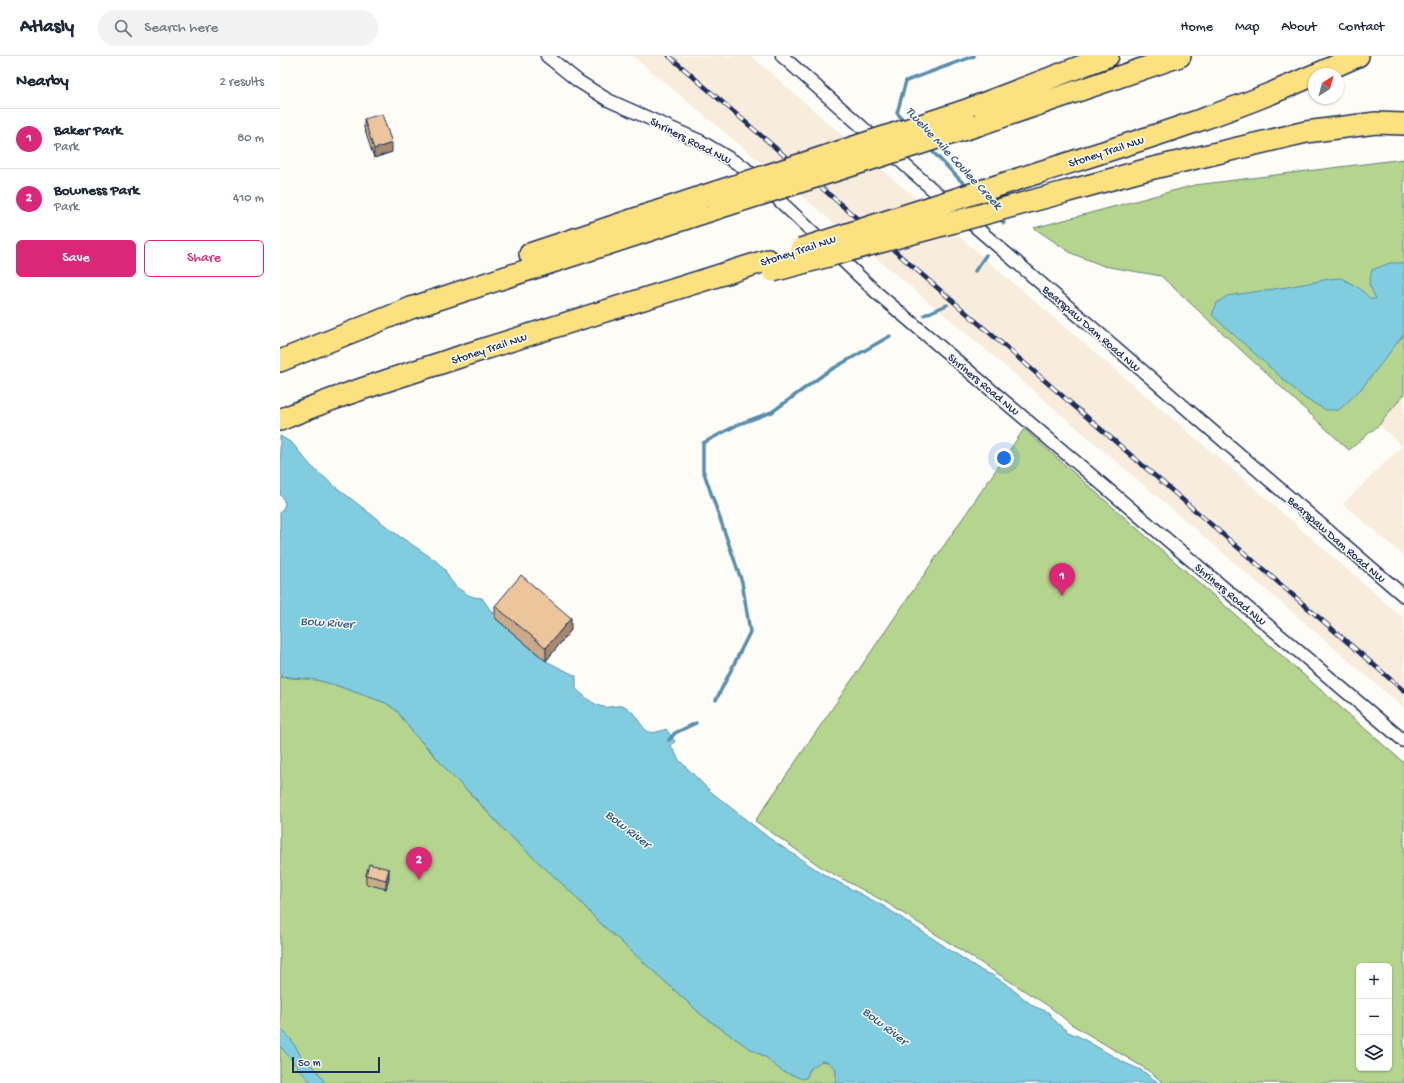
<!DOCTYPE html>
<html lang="en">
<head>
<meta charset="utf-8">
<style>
	body { margin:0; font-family:"Gochi Hand",sans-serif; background:#f2f2f3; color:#1f2937 }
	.controls { position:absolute; right:12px; bottom:12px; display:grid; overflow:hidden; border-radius:6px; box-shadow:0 1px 3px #0004 }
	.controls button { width:36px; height:36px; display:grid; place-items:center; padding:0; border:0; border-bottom:1px solid #e0e1e3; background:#fff; color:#1f2937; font:20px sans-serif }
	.compass { position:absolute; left:1028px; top:12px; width:36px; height:36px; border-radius:50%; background:#fff; box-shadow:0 1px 3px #0004; rotate:36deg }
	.scale { position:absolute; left:12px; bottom:10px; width:88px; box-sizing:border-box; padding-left:4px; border:2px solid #1b2f5e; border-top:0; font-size:11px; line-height:14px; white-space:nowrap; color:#1b2f5e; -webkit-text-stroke:3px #fdfcf7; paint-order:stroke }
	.you { position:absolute; left:724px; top:402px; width:14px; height:14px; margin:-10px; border:3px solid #fff; border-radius:50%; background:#1a73e8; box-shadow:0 0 0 6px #1a73e833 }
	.badge { display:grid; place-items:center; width:26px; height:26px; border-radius:50%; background:#db2777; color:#fff; font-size:13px; font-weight:700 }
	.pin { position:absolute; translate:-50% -33px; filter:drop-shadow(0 1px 2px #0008) }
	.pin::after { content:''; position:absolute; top:21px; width:14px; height:12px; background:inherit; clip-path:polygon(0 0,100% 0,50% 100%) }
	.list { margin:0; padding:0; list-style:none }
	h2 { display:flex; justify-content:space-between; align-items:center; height:52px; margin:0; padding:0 16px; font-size:17px }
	h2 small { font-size:13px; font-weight:400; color:#747a83 }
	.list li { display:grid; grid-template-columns:26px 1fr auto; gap:12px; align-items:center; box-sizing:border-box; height:60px; padding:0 16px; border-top:1px solid #e0e1e3 }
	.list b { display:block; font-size:15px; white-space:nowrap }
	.list p { margin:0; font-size:13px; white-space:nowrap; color:#747a83 }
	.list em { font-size:13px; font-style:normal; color:#747a83 }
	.actions { display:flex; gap:8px; padding:12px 16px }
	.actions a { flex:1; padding:9px 0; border:1px solid #db2777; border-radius:6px; text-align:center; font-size:14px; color:#db2777 }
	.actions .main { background:#db2777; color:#fff }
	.icon { flex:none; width:22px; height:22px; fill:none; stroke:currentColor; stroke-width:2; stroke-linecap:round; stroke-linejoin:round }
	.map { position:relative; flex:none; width:1124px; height:1027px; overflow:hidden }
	header { display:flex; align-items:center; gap:24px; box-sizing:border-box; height:56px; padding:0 20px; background:#fff; border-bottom:1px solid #e0e1e3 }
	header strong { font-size:19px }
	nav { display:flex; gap:22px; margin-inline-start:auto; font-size:14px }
	.search { width:280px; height:36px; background:#f2f2f3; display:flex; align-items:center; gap:10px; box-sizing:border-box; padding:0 14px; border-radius:22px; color:#747a83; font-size:15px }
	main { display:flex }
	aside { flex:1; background:#fff }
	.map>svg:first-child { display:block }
	.built { fill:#f8ecdc }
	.green { fill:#b5d48d; stroke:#688276; fill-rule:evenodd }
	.water { fill:#80cde0; stroke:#588eac }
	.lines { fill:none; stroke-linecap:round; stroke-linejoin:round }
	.stream { stroke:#588eac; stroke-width:3.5 }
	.street-casing { stroke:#1b2f5e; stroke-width:15 }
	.highway-casing { stroke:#1b2f5e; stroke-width:24 }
	.street { stroke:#fdfcf7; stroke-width:12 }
	.highway { stroke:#fbe180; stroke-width:21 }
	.rail-casing { stroke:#1b2f5e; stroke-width:4.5 }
	.rail { stroke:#fdfcf7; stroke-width:3; stroke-dasharray:9; stroke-linecap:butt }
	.highway-bridge-casing { stroke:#1b2f5e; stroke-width:24; stroke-linecap:butt }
	.highway-bridge { stroke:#fbe180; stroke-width:21 }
	.wall { fill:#cba986; stroke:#1b2f5e }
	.shaded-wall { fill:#a58a6d; stroke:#1b2f5e }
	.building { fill:#ecc59c; stroke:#1b2f5e }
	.labels { text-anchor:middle; stroke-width:3; stroke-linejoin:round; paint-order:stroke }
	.street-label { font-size:12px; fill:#1b2f5e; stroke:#fdfcf7 }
	.water-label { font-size:13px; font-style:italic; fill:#395e85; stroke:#fdfcf7 }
</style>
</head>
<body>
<header>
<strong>Atlasly</strong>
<div class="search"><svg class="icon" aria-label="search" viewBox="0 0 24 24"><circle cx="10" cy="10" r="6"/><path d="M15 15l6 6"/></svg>Search here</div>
<nav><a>Home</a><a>Map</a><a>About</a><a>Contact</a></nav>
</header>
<main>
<aside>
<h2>Nearby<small>2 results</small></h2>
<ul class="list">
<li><span class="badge">1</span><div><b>Baker Park</b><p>Park</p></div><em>80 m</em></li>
<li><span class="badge">2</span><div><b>Bowness Park</b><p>Park</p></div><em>410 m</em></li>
</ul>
<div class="actions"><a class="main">Save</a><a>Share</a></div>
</aside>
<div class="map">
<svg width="1124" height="1027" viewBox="0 0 1124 1027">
	<rect width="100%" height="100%" fill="#fdfcf7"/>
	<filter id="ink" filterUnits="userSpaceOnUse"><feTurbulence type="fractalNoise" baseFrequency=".025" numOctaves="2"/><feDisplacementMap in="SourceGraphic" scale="8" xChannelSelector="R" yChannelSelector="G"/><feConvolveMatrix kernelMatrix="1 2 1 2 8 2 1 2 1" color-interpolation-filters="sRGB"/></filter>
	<g filter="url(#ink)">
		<path class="built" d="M353,0h118l269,233 228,194 156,136v89l-427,-366z
			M1124,338v162l-61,-52 59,-58 -23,-21z"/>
		<path class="green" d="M1124,103v235l-25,31 -30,25 -188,-174 -57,-10 -33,-13 -37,-25 161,-43z
			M744,373l380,334v320h-240l-18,-14 -75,-45 -21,-17 -163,-104 -63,-34 -69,-48zM1079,910h30v102h-30z
			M0,621l37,3 21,6 48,17 11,8 17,23 92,98 67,62 24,26 106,96 43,30 21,12 7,7 32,13c4,-9 7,-13 15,-17l7,1 8,7v11l-2,3h-554z"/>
		<path class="water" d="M1110,207h14v71l-42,54 -23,22h-13l-22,-12 -92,-83 5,-12 10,-7 60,-9 43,-8 11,-1 18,10 12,11h5l-7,-15 3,-14z
			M0,380l12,7 19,23 21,18 67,52 36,24 10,10 4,8 7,9 12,8 6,2 8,1 14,20 50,43 30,15v13c7,6 18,17 28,18 7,1 15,-3 22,0 2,1 5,4 7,6 12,15 12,25 33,16l9,12 -4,5 8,14 31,31 59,47 54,36 62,33 97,64 10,4 14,9 27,22 15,6 9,11 11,9 10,4 47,27 16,7 18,13h-325l2,-3v-11l-8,-7 -6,-1 -12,8 -4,9 -3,1 -19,-7 -10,-7 -7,-7 -21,-12 -43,-30 -106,-96 -24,-26 -67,-62 -30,-33 -26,-25 -19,-23 -17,-17 -17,-23 -11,-8 -48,-17 -21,-6 -37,-4v-163l3,-4 2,-5 -2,-6 -3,-3z
			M0,972l10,10 13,21 14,11 8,13h-13c-12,-11 -21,-25 -32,-37z"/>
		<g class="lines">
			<path class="stream" d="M626,67l-9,-10 9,-32 68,-25
				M649,92l39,40
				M718,161l6,6
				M695,215l11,-16
				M644,259l23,-10
				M436,644l34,-68 -8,-50 -39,-112v-27l36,-19 33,-12 55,-40 63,-36
				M389,684l6,-7 21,-10"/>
			<g class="street-casing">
				<path id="street" d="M267,0l31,25 30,19 92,41 45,27 132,125 527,448
					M502,0l168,149
					M684,161l440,379"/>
			</g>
			<g class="highway-casing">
				<path id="highway" d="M1037,18l41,-18
					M684,55l144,-55
					M698,69l202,-69
					M760,116c92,-29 185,-57 274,-97
					M785,136l80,-22 161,-38 70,-9 28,1
					M250,198l174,-58
					M0,305l131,-53 307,-100
					M0,364c61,-26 125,-45 188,-66 100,-31 200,-62 300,-94"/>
			</g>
			<use href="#street" class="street"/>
			<use href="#highway" class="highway"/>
			<g class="rail-casing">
				<path id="rail" d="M389,0l735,635"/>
			</g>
			<use href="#rail" class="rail"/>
			<g class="highway-bridge-casing">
				<path id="highway-bridge" d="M424,140l260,-85
					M438,152l260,-83
					M521,193l239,-77
					M493,215l292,-79"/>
			</g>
			<use href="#highway-bridge" class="highway-bridge"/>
		</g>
		<path class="wall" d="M84,63l28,33 -18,6 -10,-30z
			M215,550l76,24 -25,31 -51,-43z
			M86,819l23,2 -3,12 -20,-5z"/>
		<path class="shaded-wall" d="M112,87v9l-18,6v-9z
			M291,562v12l-25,31v-13z
			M109,813v8l-3,12v-9z"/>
		<path class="building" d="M102,58l10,29 -18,6 -10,-30z
			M241,519l50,43 -25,30 -51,-42z
			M89,808l20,5 -3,11 -20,-5z"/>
	</g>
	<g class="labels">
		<g class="street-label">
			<text transform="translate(411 84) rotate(27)" y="4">Shriners Road NW</text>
			<text transform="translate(826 95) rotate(-18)" y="4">Stoney Trail NW</text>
			<text transform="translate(518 194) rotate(-18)" y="4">Stoney Trail NW</text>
			<text transform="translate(812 272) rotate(41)" y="4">Bearspaw Dam Road NW</text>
			<text transform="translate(209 292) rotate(-18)" y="4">Stoney Trail NW</text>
			<text transform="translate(704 328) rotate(40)" y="4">Shriners Road NW</text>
			<text transform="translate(1057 483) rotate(41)" y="4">Bearspaw Dam Road NW</text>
			<text transform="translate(951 538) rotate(40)" y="4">Shriners Road NW</text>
		</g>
		<g class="water-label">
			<text transform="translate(675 101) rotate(47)" y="5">Twelve Mile Coulee Creek</text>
			<text transform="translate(47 565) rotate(4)" y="5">Bow River</text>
			<text transform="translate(349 772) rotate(38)" y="5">Bow River</text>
			<text transform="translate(606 969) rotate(38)" y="5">Bow River</text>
		</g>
	</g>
</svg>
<div class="controls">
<button>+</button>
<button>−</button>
<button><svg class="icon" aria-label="layers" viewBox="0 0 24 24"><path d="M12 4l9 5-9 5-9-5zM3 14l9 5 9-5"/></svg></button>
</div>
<svg class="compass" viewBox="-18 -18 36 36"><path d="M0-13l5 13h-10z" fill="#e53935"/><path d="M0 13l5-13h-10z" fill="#747a83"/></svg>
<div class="scale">50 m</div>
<div class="you"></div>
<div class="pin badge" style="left:782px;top:540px">1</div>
<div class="pin badge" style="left:139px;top:824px">2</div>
</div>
</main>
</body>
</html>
